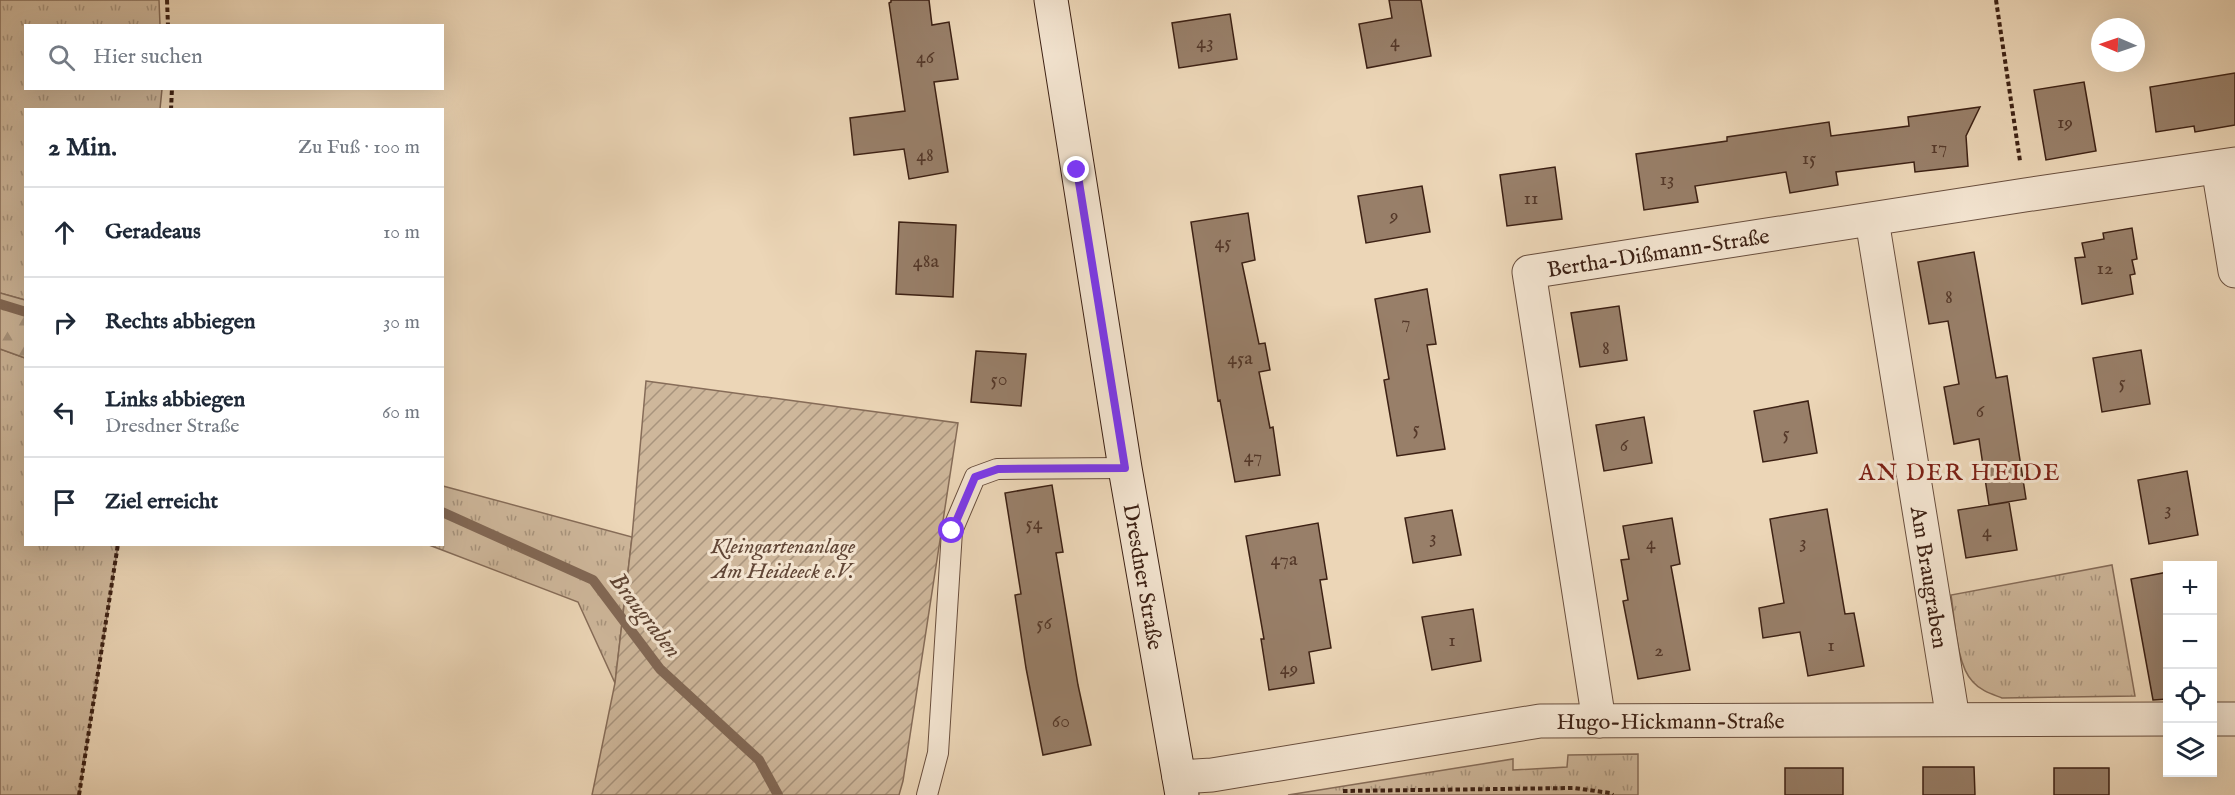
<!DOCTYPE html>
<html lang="de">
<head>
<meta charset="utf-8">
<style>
	body { margin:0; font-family:"IM FELL English",serif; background:#f6f6f7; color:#1f2937 }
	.controls { position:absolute; right:18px; bottom:18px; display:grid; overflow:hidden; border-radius:0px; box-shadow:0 6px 24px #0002 }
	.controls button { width:54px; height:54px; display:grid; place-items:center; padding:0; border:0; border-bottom:2px solid #e0e1e3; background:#fff; color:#1f2937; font:30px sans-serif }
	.compass { position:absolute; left:2091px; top:18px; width:54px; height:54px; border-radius:50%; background:#fff; box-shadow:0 6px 24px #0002; rotate:272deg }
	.stop { position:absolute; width:18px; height:18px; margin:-14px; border:4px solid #7c3aed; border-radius:50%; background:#fff }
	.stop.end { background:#7c3aed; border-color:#fff; box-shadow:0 2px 6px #0008 }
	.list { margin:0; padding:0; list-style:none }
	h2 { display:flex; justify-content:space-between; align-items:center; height:78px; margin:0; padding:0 24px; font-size:26px }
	h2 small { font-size:20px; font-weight:400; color:#747a83 }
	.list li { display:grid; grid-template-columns:39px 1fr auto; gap:18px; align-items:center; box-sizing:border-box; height:90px; padding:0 24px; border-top:2px solid #e0e1e3 }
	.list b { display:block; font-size:22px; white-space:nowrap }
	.list p { margin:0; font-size:20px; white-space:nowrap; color:#747a83 }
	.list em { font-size:20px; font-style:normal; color:#747a83 }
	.icon { flex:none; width:33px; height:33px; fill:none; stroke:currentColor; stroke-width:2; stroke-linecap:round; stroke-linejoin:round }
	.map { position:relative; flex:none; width:2235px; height:795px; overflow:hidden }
	.search { position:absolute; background:#fff; box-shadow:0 6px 24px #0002; left:24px; top:24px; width:420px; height:66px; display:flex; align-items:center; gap:15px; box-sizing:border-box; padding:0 21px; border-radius:0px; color:#747a83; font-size:22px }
	.panel { position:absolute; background:#fff; box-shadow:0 6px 24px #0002; left:24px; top:108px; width:420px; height:438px; border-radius:0px }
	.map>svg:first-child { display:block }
	.grass { fill:url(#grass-tufts); stroke:#866c58; stroke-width:1.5 }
	.forest { fill:url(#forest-firs); stroke:#866c58; stroke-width:1.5 }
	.garden { fill:url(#garden-furrows); stroke:#866c58; stroke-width:1.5 }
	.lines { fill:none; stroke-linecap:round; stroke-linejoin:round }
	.stream { stroke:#826855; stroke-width:10 }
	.building { fill:#987f69; stroke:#3d2114; stroke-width:1.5 }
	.lane-casing { stroke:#694e3d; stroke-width:22 }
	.street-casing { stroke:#694e3d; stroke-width:35 }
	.secondary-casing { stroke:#3d2114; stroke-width:35 }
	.path { stroke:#3d2114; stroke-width:4; stroke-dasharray:4.5 3; stroke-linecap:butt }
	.lane { stroke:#f3e4d0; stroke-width:20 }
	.street { stroke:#f3e4d0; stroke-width:33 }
	.secondary { stroke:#f3e4d0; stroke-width:33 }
	.route { stroke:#7c3aed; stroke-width:8 }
	.labels { text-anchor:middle; stroke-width:6; stroke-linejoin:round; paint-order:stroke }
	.number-label { font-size:20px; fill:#543829 }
	.street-label { font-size:22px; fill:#3d2114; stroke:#f3e4d0 }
	.park-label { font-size:22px; font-style:italic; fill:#614636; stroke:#f3e4d0 }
	.neighbourhood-label { font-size:24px; letter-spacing:1.5px; fill:#7a1f14; stroke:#f3e4d0 }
	.water-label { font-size:24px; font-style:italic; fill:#604534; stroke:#f3e4d0 }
</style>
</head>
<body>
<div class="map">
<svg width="2235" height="795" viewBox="0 0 2235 795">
	<defs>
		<pattern id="grass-tufts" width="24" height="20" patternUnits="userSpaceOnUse" patternTransform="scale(1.5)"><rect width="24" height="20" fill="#ceb79b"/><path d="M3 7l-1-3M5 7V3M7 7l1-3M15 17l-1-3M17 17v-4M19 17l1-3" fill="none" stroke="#a8947d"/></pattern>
		<pattern id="forest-firs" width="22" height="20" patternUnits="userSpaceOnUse" patternTransform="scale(1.5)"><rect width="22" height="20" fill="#ceb79b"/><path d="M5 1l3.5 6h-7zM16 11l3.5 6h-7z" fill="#a8947d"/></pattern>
		<pattern id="garden-furrows" width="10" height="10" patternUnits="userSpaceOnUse" patternTransform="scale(1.5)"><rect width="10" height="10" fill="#ceb79b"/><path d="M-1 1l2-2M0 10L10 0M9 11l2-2" fill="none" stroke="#a8947d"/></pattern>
	</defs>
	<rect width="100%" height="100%" fill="#ecd6b7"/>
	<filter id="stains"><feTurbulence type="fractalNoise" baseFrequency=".00333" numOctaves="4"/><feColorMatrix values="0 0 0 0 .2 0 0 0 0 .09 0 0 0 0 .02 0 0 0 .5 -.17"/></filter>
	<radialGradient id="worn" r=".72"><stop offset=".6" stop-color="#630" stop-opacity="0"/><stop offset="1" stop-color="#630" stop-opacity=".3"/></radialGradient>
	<path class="grass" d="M0,0h159l1,25 -134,1v62l136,1 -2,20 -134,1 -1,190 -25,-7z
		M0,349l25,9 1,186 92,1 -39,250h-79z
		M443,486l189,51 -17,146 -37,-81 -149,-57 13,-1z
		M2112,565l23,131 -133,2c-10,-4 -21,-7 -29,-16 -17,-17 -18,-63 -22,-87z
		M1638,754v41h-350l225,-36v11l54,-3 1,-12z"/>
	<path class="forest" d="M0,293l25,7v58l-25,-9z"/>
	<path class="garden" d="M646,381l312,42 -55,358 -4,14h-307l23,-112 17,-146z"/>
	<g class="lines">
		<path class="stream" d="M0,304l26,8
			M442,512l151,68 67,89 99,91 19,35"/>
	</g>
	<path class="building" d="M891,0h38l3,25 17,-3 9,57 -24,3 14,90 -39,7 -5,-30 -50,6 -4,-37 55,-7 -16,-108 2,-1z
		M1389,0h32l10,56 -64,12 -8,-44 33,-6z
		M1230,14l7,45 -58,9 -7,-45z
		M2235,73v52l-40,7 -1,-6 -38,6 -6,-45z
		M2084,82l12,69 -50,9 -12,-70z
		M1980,107l-14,29 2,30 -53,6 -1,-10 -78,10 2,13 -48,8 -4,-21 -91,14 3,16 -54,8 -8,-56 91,-13v-4l102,-15 2,14 78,-10 -1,-9z
		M1555,167l7,52 -55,7 -7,-51z
		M1422,186l8,46 -64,11 -8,-47z
		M1248,213l7,47 -13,3 17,81 6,-1 5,27 -11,2 11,56 3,-1 7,48 -45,7 -15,-82 -2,1 -27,-179z
		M899,222l57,3 -3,72 -57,-3z
		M2132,228l5,31 -5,1 3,14 -5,1 3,19 -51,10 -7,-46 10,-1 -3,-14 22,-4 -1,-6z
		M1974,252l22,126 11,-2 19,123 -37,6 -10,-66 -25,5 -10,-57 15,-3 -11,-63 -19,3 -11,-62z
		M1427,289l9,55 -9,1 18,104 -48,7 -13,-76 5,-1 -14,-80z
		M1619,306l8,54 -47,7 -9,-54z
		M2141,350l9,54 -48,8 -9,-54z
		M976,351l50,3 -5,52 -50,-4z
		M1808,401l9,52 -54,9 -9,-51z
		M1644,417l8,46 -48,8 -8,-46z
		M2187,471l11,64 -49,9 -11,-64z
		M1052,485l11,67 -7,1 22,132 13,60 -48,10 -17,-87 -11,-73 6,-1 -16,-101z
		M2009,502l8,48 -51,8 -8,-48z
		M1827,509l18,105 9,-1 10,53 -56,10 -8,-44 -37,6 -4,-30 25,-5 -14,-84z
		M1452,510l9,45 -48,8 -8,-45z
		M1672,518l8,46 -9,2 19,104 -52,9 -15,-78 5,-1 -7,-40 8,-1 -6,-33z
		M1318,523l9,56 -7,1 11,68 -22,4 5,31 -45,7 -8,-51h3l-18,-103z
		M2168,572v127l-15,1 -22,-121z
		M1473,609l8,52 -49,9 -10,-53z
		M1923,767h51l1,28h-52z
		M1785,768h58v27h-58z
		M2054,768h55v27h-55z"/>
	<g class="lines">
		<g class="lane-casing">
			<path id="lane" d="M927,795l11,-42 14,-222 23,-54 22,-8 128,-1"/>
		</g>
		<g class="street-casing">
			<g id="street">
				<path d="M2218,167l17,104"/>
				<path id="s1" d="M1872,220l81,499"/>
				<path d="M2212,719h23"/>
				<path id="s2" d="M1599,721l-70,-449 496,-77 210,-31"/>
				<path id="s3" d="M1179,777l33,-2 328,-54 628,-2"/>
			</g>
		</g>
		<g class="secondary-casing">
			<g id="secondary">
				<path id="s4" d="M1051,0l74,468 57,327"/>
			</g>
		</g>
		<path class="path" d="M167,0l1,26
			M1996,0l24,161
			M171,110l1,-22
			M1343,791l231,-3 36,5 3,2
			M79,795l39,-251"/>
		<use href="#lane" class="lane"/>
		<use href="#street" class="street"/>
		<use href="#secondary" class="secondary"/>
	</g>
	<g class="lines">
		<path class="route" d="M952,531l23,-54 23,-8 127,-1 -48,-298"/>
	</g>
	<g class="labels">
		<g class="number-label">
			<text x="1395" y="47">4</text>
			<text x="1205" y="48">43</text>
			<text x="925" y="63">46</text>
			<text x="2065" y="128">19</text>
			<text x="1939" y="153">17</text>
			<text x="925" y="161">48</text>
			<text x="1809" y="164">15</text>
			<text x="1667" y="185">13</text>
			<text x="1531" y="204">11</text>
			<text x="1394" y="221">9</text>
			<text x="1223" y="248">45</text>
			<text x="926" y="267">48a</text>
			<text x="2105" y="274">12</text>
			<text x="1949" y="303">8</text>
			<text x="1406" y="328">7</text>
			<text x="1606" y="354">8</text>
			<text x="1240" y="364">45a</text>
			<text x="999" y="385">50</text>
			<text x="2122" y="388">5</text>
			<text x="1980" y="417">6</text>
			<text x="1416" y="434">5</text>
			<text x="1786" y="439">5</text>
			<text x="1624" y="451">6</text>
			<text x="1253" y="462">47</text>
			<text x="2168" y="515">3</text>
			<text x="1034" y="529">54</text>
			<text x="1987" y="537">4</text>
			<text x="1433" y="543">3</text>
			<text x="1803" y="548">3</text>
			<text x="1651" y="549">4</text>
			<text x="1284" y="565">47a</text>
			<text x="1044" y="629">56</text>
			<text x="1452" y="646">1</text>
			<text x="1831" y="651">1</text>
			<text x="1659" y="656">2</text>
			<text x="1289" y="674">49</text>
			<text x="1061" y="727">60</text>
		</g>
		<g class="street-label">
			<text dy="8" stroke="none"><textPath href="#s2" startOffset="585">Bertha-Dißmann-Straße</textPath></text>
			<text dy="8" stroke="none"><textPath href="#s4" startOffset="584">Dresdner Straße</textPath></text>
			<text dy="8" stroke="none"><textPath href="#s1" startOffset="362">Am Braugraben</textPath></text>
			<text dy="8" stroke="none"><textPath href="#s3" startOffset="496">Hugo-Hickmann-Straße</textPath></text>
		</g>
		<g class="park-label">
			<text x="783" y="553">Kleingartenanlage<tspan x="783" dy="25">Am Heideeck e.V.</tspan></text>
		</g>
		<g class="neighbourhood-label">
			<text x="1960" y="480">AN DER HEIDE</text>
		</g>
		<g class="water-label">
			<text transform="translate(646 615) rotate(52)" y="8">Braugraben</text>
		</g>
	</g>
	<rect width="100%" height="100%" filter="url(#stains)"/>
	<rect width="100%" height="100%" fill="url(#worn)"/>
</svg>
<div class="controls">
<button>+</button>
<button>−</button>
<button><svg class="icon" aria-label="locate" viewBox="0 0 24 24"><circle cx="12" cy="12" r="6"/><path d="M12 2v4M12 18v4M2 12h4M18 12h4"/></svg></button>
<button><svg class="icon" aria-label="layers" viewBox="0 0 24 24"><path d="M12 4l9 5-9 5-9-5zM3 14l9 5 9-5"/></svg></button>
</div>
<svg class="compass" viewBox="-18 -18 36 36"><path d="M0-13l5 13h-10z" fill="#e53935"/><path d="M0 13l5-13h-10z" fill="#747a83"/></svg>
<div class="stop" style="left:952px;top:531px"></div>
<div class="stop end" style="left:1077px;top:170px"></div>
<div class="search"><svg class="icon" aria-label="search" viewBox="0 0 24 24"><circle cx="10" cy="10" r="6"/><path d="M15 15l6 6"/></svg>Hier suchen</div>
<section class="panel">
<h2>2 Min.<small>Zu Fuß · 100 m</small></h2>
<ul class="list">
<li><svg class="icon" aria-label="ahead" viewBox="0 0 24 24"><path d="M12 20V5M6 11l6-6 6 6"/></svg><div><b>Geradeaus</b></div><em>10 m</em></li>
<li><svg class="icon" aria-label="right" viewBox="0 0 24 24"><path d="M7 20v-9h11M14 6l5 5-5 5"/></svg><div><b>Rechts abbiegen</b></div><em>30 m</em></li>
<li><svg class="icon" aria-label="left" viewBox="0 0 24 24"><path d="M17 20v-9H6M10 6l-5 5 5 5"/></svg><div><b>Links abbiegen</b><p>Dresdner Straße</p></div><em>60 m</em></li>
<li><svg class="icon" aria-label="arrive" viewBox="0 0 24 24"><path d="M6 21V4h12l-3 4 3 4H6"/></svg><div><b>Ziel erreicht</b></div></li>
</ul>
</section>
</div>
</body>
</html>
